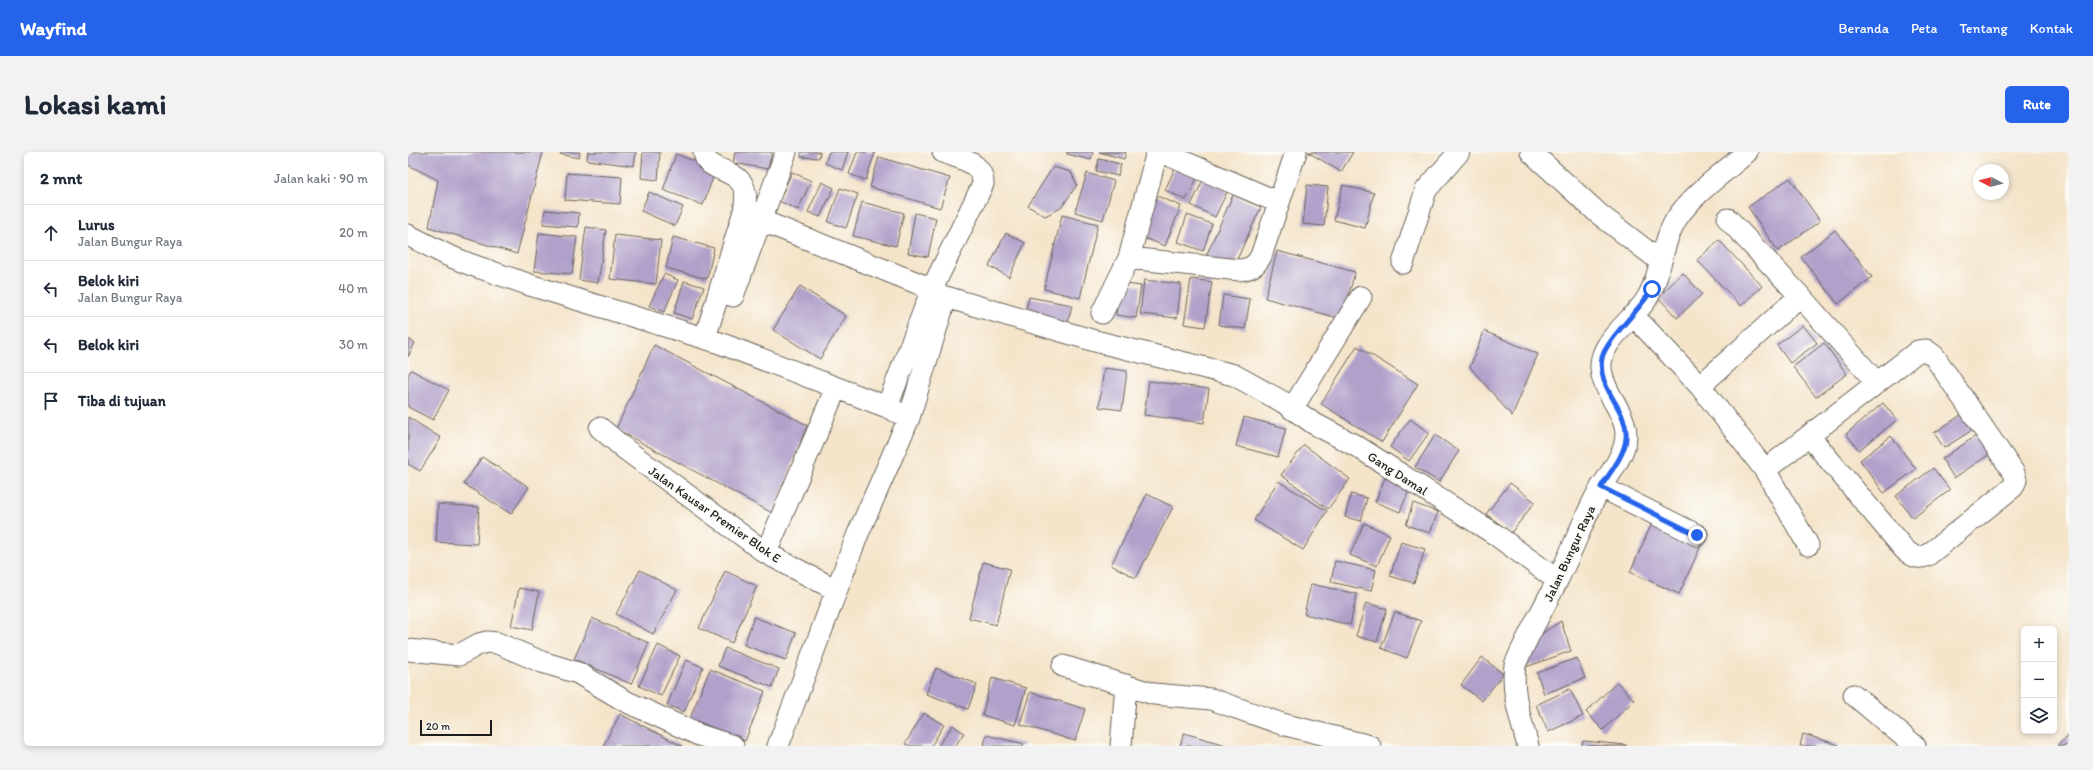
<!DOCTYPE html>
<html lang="id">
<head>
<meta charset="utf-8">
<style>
	body { margin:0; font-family:Itim,sans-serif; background:#f2f2f3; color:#1f2937 }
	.controls { position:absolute; right:12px; bottom:12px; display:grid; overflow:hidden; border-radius:6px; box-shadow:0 2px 6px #0003 }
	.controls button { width:36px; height:36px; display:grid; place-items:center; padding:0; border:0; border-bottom:1px solid #e0e1e3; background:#fff; color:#1f2937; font:20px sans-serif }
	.compass { position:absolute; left:1565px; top:12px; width:36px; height:36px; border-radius:50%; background:#fff; box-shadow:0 2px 6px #0003; rotate:277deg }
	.scale { position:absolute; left:12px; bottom:10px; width:72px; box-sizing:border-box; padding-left:4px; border:2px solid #1c1c1c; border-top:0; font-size:11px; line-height:14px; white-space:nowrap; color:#1c1c1c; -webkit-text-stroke:3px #fdfcf7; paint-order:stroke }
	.stop { position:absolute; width:12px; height:12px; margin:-9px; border:3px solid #2563eb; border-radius:50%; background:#fff }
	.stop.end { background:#2563eb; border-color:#fff; box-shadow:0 1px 4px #0008 }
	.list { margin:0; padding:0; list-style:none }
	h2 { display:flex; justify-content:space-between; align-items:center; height:52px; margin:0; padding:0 16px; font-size:17px }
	h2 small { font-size:13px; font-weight:400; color:#747a83 }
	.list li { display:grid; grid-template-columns:26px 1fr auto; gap:12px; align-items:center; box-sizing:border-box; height:56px; padding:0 16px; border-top:1px solid #e0e1e3 }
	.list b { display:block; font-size:15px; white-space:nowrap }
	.list p { margin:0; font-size:13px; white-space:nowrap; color:#747a83 }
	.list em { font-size:13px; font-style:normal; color:#747a83 }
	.icon { flex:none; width:22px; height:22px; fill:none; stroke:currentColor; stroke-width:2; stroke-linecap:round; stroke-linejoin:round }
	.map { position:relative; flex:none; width:1661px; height:594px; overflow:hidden; border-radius:6px }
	header { display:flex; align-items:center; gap:24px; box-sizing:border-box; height:56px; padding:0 20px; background:#2563eb; color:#fff }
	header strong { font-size:19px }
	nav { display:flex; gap:22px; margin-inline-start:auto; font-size:14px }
	.intro { display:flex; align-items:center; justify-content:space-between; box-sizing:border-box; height:96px; padding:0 24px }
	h1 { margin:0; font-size:28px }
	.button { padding:10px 18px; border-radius:6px; background:#2563eb; color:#fff; font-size:14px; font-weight:700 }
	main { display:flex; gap:24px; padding:0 24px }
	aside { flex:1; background:#fff; border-radius:6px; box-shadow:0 2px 6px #0003 }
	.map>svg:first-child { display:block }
	.building { fill:#b0a0ca }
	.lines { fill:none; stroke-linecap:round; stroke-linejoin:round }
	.minor-casing { stroke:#686259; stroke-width:23 }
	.minor { stroke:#fff; stroke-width:21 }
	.route { stroke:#2563eb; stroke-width:5 }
	.labels { text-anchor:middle; stroke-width:3; stroke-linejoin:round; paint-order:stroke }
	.street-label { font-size:13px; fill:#1c1c1c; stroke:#fdfcf7 }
</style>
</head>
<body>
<header>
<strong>Wayfind</strong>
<nav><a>Beranda</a><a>Peta</a><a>Tentang</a><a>Kontak</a></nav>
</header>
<div class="intro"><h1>Lokasi kami</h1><a class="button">Rute</a></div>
<main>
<aside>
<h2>2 mnt<small>Jalan kaki · 90 m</small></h2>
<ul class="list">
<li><svg class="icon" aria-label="ahead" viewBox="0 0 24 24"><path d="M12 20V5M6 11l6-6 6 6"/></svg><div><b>Lurus</b><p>Jalan Bungur Raya</p></div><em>20 m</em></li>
<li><svg class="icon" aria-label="left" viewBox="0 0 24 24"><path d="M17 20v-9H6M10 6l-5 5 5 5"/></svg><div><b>Belok kiri</b><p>Jalan Bungur Raya</p></div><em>40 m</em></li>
<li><svg class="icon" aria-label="left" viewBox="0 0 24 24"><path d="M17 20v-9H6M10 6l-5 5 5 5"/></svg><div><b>Belok kiri</b></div><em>30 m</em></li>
<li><svg class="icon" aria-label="arrive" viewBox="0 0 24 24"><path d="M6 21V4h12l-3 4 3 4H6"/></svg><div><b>Tiba di tujuan</b></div></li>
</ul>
</aside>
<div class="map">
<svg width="1661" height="594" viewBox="0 0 1661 594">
	<rect width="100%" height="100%" fill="#fdfcf7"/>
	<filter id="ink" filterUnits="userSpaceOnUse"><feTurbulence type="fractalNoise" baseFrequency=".025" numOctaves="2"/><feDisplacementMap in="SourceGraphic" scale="8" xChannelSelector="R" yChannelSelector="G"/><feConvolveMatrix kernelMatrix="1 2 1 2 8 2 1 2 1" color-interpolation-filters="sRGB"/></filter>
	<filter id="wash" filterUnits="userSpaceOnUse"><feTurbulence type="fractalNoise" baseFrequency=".012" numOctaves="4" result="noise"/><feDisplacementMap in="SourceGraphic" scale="16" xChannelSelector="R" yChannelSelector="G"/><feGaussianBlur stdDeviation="0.9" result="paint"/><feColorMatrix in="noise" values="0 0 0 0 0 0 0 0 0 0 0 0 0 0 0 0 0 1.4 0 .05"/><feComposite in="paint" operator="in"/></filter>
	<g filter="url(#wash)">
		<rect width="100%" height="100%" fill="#f4e4ca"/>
		<g id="blocks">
			<path class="building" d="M0,0h135l-26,102 -88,-27 9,-47 -30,-15z
				M153,0h19l-1,6 -19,-4z
				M180,0h48l-2,14 -47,-6z
				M235,0h17l-2,28 -17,-2z
				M327,0h37l-4,17 -35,-6z
				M393,0h19l-1,6 -18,-1z
				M421,0h19l-6,18 -17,-7z
				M449,0h18l-9,28 -17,-6z
				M659,0h26l-2,8 -24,-6z
				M691,0h27l-2,7z
				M900,0h45l-12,20z
				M268,2l40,15 -13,36 -40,-15z
				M471,5l71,21 -10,30 -70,-21z
				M691,7l22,5 -3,12 -22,-5z
				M768,14l22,10 -12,24 -21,-10z
				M645,15l18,5 6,13 -16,23 -16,8 -17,-10z
				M384,20l19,9 -13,29 -19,-9z
				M159,21l55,4 -2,27 -55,-4z
				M679,21l27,8 -11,39 -28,-8z
				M796,26l24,12 -13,27 -24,-12z
				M1382,26l30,43 -42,30 -30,-44z
				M414,30l12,6 -14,29 -12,-5z
				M899,33l21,2 -4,39 -21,-2z
				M935,33l31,8 -9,35 -31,-8z
				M432,36l18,6 -12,34 -18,-6z
				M241,40l34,15 -8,19 -34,-15z
				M747,43l26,11 -16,40 -26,-10z
				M825,43l28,12 -28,61 -27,-12z
				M454,50l42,11 -8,33 -43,-10z
				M137,58l34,3 -1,14 -35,-3z
				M507,61l21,5 -8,39 -20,-4z
				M654,63l36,9 -18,74 -36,-9z
				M779,63l25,9 -9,27 -25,-9z
				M178,75l20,3 -8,53 -19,-3z
				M1427,78l37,47 -34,27 -37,-47z
				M131,81l38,4 -5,37 -38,-3z
				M598,81l19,10 -16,34 -20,-11z
				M207,83l46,5 -5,44 -46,-5z
				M265,85l41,11 -7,31 -41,-11z
				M1311,88l43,46 -21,20 -44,-46z
				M869,99l78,21 -13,47 -77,-21z
				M1275,121l19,21 -25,24 -19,-21z
				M256,122l14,6 -14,32 -15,-6z
				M783,127l21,3 -7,45 -21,-3z
				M736,128l37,4 -4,34 -37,-4z
				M276,129l20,6 -12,32 -18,-6z
				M712,131l21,3 -5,32 -20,-3z
				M392,134l46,30 -26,43 -47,-29z
				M815,143l27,4 -5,30 -26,-4z
				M621,145l43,8 -5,21 -43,-9z
				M1395,173l14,18 -27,20 -13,-18z
				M1076,179l54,23 -26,62 -42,-49z
				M0,187l7,4 -7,14z
				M1416,191l23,31 -31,23 -23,-30z
				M246,193l153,80 -33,89 -158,-85z
				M949,194l61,38 -36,58 -61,-38z
				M696,216l23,3 -5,39 -23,-3z
				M3,218l38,20 -16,30 -25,-13v-32z
				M741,229l60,8 -5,34 -60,-8z
				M1475,251l14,17 -38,30 -13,-16z
				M1556,261l10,16 -30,19 -10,-15z
				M0,265l33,21 -21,33 -12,-7z
				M836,265l42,11 -8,29 -42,-11z
				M1002,267l19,14 -20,28 -19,-14z
				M1572,281l13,19 -39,26 -12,-19z
				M1027,283l24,16 -20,31 -24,-15z
				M1483,284l25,33 -32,24 -24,-33z
				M896,293l46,34 -22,30 -47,-34z
				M74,305l47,30 -18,27 -47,-30z
				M1525,316l17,22 -37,28 -17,-22z
				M977,326l25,10 -10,24 -25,-10z
				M870,329l49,30 -24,39 -49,-30z
				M1102,331l25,19 -24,31 -25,-19z
				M739,342l26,13 -37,71 -25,-13z
				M943,342l16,4 -6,23 -16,-4z
				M1005,351l25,9 -8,21 -24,-8z
				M30,352l41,3 -2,37 -41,-2z
				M1246,367l49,22 -24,53 -49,-22z
				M956,371l26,12 -13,31 -27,-11z
				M993,390l24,7 -11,34 -24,-7z
				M927,409l41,9 -5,21 -40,-9z
				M575,410l27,7 -14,56 -27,-7z
				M232,418l37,20 -24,44 -37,-20z
				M317,419l32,15 -25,57 -33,-15z
				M903,432l46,10 -7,31 -46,-11z
				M111,436l20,4 -7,38 -21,-4z
				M958,451l21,6 -10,33 -21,-6z
				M987,460l26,9 -14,37 -26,-10z
				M346,465l42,16 -10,27 -42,-15z
				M184,466l57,25 -18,41 -57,-25z
				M1153,469l10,30 -45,16 14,-32z
				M250,493l22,11 -19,40 -22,-10z
				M317,496l54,21 -7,18 -54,-21z
				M1074,505l21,17 -21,27 -21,-16z
				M1169,506l8,20 -41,16 -7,-21z
				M278,508l17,7 -19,45 -17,-7z
				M528,516l41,16 -9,25 -42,-15z
				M302,517l55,22 -20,50 -55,-23z
				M584,526l34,10 -11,37 -33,-10z
				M1209,530l17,18 -31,30 -17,-18z
				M1162,537l13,27 -35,16 -12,-27z
				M622,540l55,17 -10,32 -55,-17z
				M516,561l20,12 -13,21h-21l-5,-2z
				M212,562l62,32h-79z
				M545,573l11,8 -9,13h-17z
				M776,581l45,13h-49z
				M1395,582l36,11 -1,1h-38z
				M578,583l38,9 -1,2h-39z
				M1661,583v11h-12z
				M1175,589l43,4v1h-44z"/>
		</g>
	</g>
	<g filter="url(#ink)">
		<use href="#blocks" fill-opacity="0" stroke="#686259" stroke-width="1"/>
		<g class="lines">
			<g class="minor-casing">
				<path id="minor" d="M296,0c2,26 51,10 40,59l-39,127
					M753,0l117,50
					M1123,0l68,62 61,47
					M1320,67l72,77 77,87
					M352,68l172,69
					M0,83l39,20 22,9 64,22 184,56 170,65 22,11
					M721,106l110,12c11,-1 17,-4 22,-14l35,-104
					M995,111l23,-73 33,-38
					M325,144l53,-144
					M694,161l27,-55 28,-106
					M1225,163l67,71 65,84 43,75
					M1292,234l100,-90
					M479,255l45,-118 51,-105c0,-22 -22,-25 -40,-32
					M884,257l69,-112
					M192,276l25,21 141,104 70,37
					M1357,318l153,-119 8,-1 8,6 80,117 2,7 -3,7 -85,68c-10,5 -16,1 -24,-6l-94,-112
					M1193,335l96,48
					M358,401l70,-165
					M0,498l51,5 20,-11 8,-2 10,1 45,19 36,11 47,28 74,34 34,11
					M655,514l91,28 57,5 71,25 88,22
					M1446,543l61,51
					M370,594l79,-210 52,-118 37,-121 149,44 139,34 49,27 30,21 45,24 138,88 61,45
					M713,594l5,-61
					M1120,594c-7,-26 -17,-53 -13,-81 12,-29 29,-57 43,-86 13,-26 23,-53 36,-79 9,-18 24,-34 30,-53 10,-30 -21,-50 -23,-79 -2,-26 32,-48 45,-68 16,-25 15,-57 31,-82 18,-26 47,-45 70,-66"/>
			</g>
			<use href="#minor" class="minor"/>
		</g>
	</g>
	<g class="lines" filter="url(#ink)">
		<path class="route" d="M1244,137c-11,20 -47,52 -50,69 -6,31 27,51 24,80 -1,17 -16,34 -25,49l96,48"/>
	</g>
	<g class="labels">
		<g class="street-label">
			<text transform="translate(990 321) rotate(33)" y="5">Gang Damal</text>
			<text transform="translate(307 362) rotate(35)" y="5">Jalan Kausar Premier Blok E</text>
			<text transform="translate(1161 401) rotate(-65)" y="5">Jalan Bungur Raya</text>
		</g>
	</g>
</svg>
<div class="controls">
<button>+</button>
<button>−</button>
<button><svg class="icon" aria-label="layers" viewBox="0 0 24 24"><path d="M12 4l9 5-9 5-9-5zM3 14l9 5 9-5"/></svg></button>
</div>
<svg class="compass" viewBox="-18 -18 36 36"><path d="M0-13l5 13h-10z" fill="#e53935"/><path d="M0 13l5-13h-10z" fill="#747a83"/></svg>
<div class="scale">20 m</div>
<div class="stop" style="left:1244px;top:137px"></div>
<div class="stop end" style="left:1289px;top:383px"></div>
</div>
</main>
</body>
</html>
